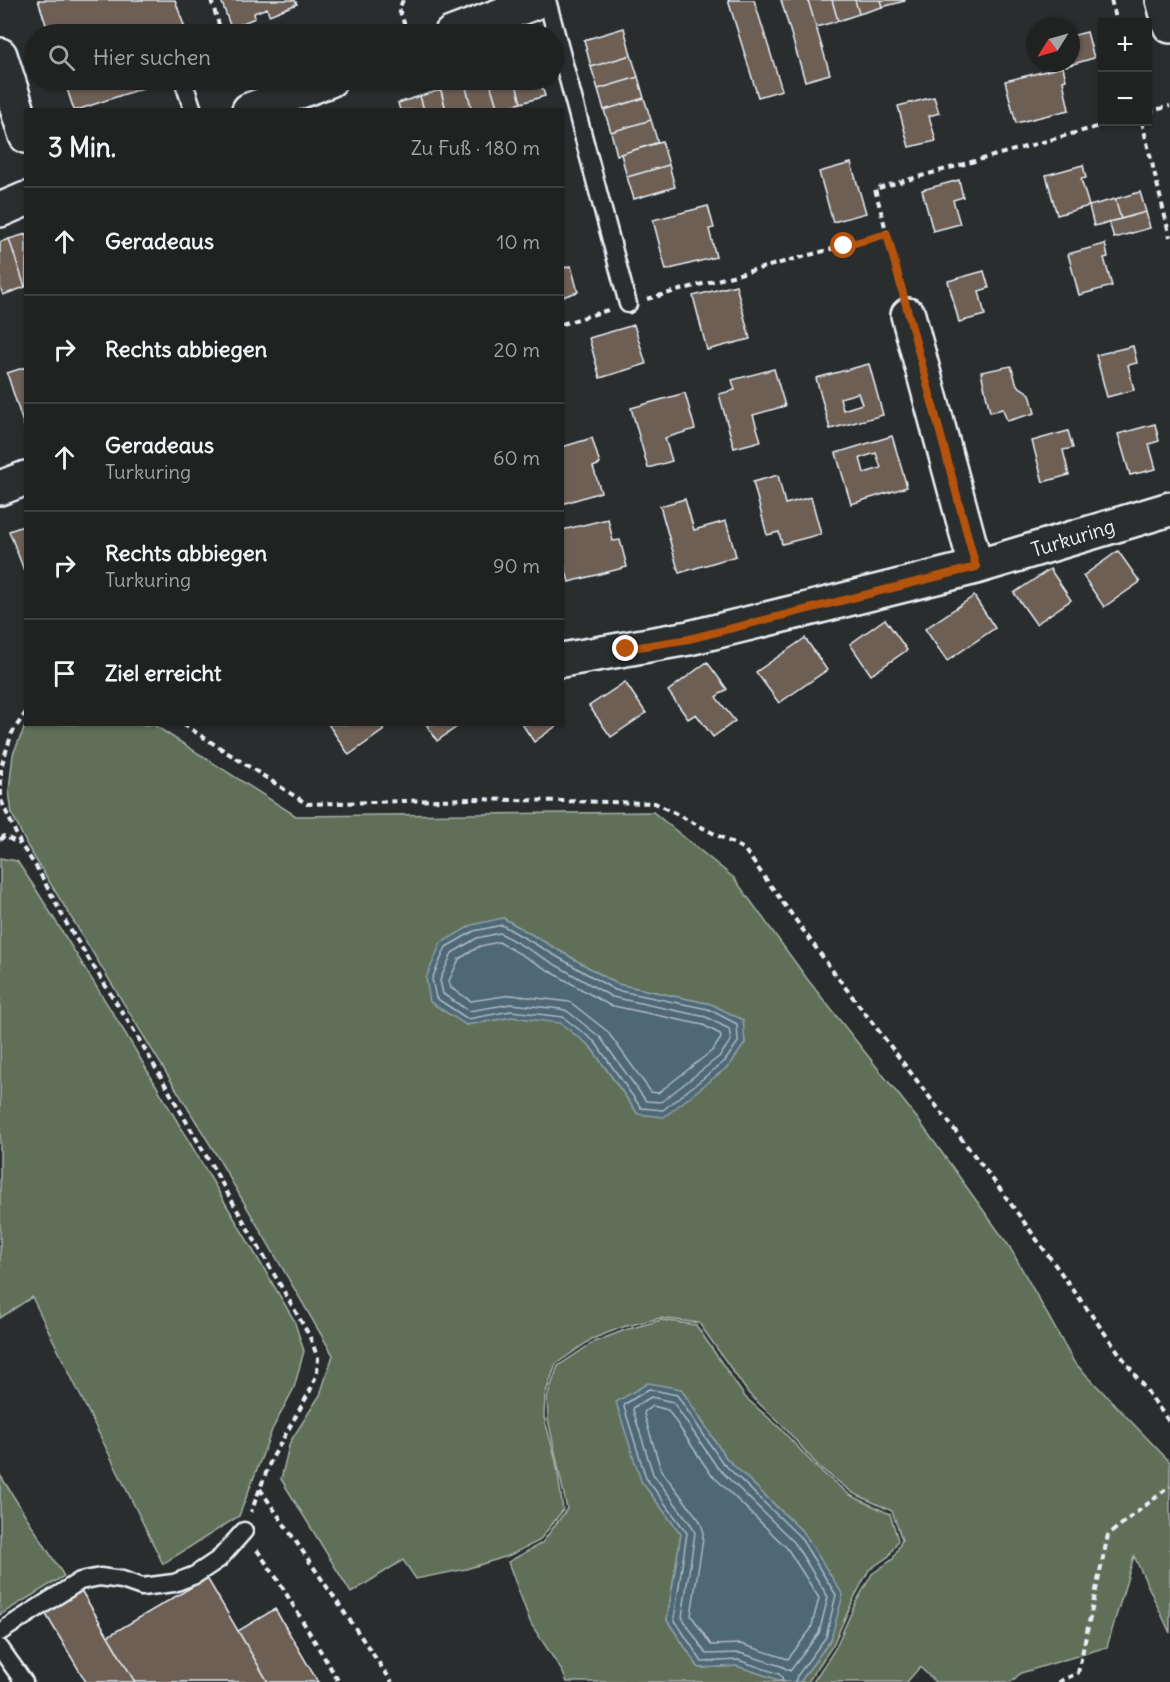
<!DOCTYPE html>
<html lang="de">
<head>
<meta charset="utf-8">
<style>
	body { margin:0; font-family:Delius,sans-serif; background:#282a2a; color:#f1f3f6 }
	.controls { position:absolute; right:18px; top:18px; display:grid; overflow:hidden; border-radius:0px; box-shadow:0 2px 4px #0004 }
	.controls button { width:54px; height:54px; display:grid; place-items:center; padding:0; border:0; border-bottom:2px solid #3d3f40; background:#202222; color:#f1f3f6; font:30px sans-serif }
	.compass { position:absolute; left:1026px; top:18px; width:54px; height:54px; border-radius:50%; background:#202222; box-shadow:0 2px 4px #0004; rotate:233deg }
	.stop { position:absolute; width:18px; height:18px; margin:-14px; border:4px solid #b45309; border-radius:50%; background:#fff }
	.stop.end { background:#b45309; border-color:#fff; box-shadow:0 2px 6px #0008 }
	.list { margin:0; padding:0; list-style:none }
	h2 { display:flex; justify-content:space-between; align-items:center; height:78px; margin:0; padding:0 24px; font-size:26px }
	h2 small { font-size:20px; font-weight:400; color:#a2a4a5 }
	.list li { display:grid; grid-template-columns:39px 1fr auto; gap:18px; align-items:center; box-sizing:border-box; height:108px; padding:0 24px; border-top:2px solid #3d3f40 }
	.list b { display:block; font-size:22px; white-space:nowrap }
	.list p { margin:0; font-size:20px; white-space:nowrap; color:#a2a4a5 }
	.list em { font-size:20px; font-style:normal; color:#a2a4a5 }
	.icon { flex:none; width:33px; height:33px; fill:none; stroke:currentColor; stroke-width:2; stroke-linecap:round; stroke-linejoin:round }
	.map { position:relative; flex:none; width:1170px; height:1682px; overflow:hidden }
	.search { position:absolute; background:#202222; box-shadow:0 2px 4px #0004; left:24px; top:24px; width:540px; height:66px; display:flex; align-items:center; gap:15px; box-sizing:border-box; padding:0 21px; border-radius:33px; color:#a2a4a5; font-size:22px }
	.panel { position:absolute; background:#202222; box-shadow:0 2px 4px #0004; left:24px; top:108px; width:540px; height:618px; border-radius:0px }
	.map>svg:first-child { display:block }
	.green { fill:#607059; stroke:#a4b0a8; stroke-width:1.5; fill-rule:evenodd }
	.water { fill:#4f6874; stroke:#8c9fa9; stroke-width:1.5 }
	.lines { fill:none; stroke-linecap:round; stroke-linejoin:round }
	.shore { stroke:#abbac3; stroke-width:1.5 }
	.building { fill:#6e5e55; stroke:#e8f1f8; stroke-width:1.5; fill-rule:evenodd }
	.service-casing { stroke:#e8f1f8; stroke-width:21 }
	.minor-casing { stroke:#e8f1f8; stroke-width:38 }
	.path { stroke:#e8f1f8; stroke-width:4; stroke-dasharray:6 4.5; stroke-linecap:butt }
	.service { stroke:#2a2d2e; stroke-width:16 }
	.minor { stroke:#2a2d2e; stroke-width:33 }
	.route { stroke:#b45309; stroke-width:8 }
	.labels { text-anchor:middle; stroke-width:6; stroke-linejoin:round; paint-order:stroke }
	.street-label { font-size:20px; fill:#e8f1f8; stroke:#2a2d2e }
</style>
</head>
<body>
<div class="map">
<svg width="1170" height="1682" viewBox="0 0 1170 1682">
	<rect width="100%" height="100%" fill="#2a2d2e"/>
	<filter id="ink" filterUnits="userSpaceOnUse"><feTurbulence type="fractalNoise" baseFrequency=".0167" numOctaves="2"/><feDisplacementMap in="SourceGraphic" scale="12" xChannelSelector="R" yChannelSelector="G"/><feConvolveMatrix kernelMatrix="1 2 1 2 8 2 1 2 1" color-interpolation-filters="sRGB"/></filter>
	<g filter="url(#ink)">
		<path class="green" d="M26,724l128,1 142,91 357,-4 81,66 74,102 109,138 92,128 65,116 96,100v171l-36,-77 -27,91 -86,26 -10,9h-76l-15,-15 -13,15h-94l22,-33 21,-47 16,-28 21,-15 9,-19 -10,-29 -39,-18 -34,-26 -36,-41 -34,-32 -50,-71 -39,-5 -37,9 -31,12 -36,25 -11,31 -1,22 12,44 7,49 -24,31 -31,15 -42,13 -50,10 -13,-19 -52,33 -70,-114 9,-37 30,-47 13,-40 -119,-204 -186,-304 -16,-33 -3,-24 4,-36zM503,918l114,66 94,20 31,16 3,23 -107,71 -48,-68 -30,-24 -48,-5 -46,8z
			M0,858l17,3 20,30 90,145 167,284 10,31 -10,37 -22,42 -33,86 -76,48 -131,-267 -32,21z
			M661,1320l35,5 49,72 35,31 37,40 33,27 40,19 8,26 -9,16 -20,14 -15,28 -21,47 -25,37h-8l31,-43 -27,-106 -78,-75 -45,-69 -40,92 40,53 -14,86 32,48 38,-2 48,16h-218l-5,-11 -31,-47 -23,-62 34,-19 25,-34 -19,-90 -1,-22 11,-31 36,-24 31,-12z
			M0,1475l64,101 -64,39z"/>
		<path class="water" d="M503,918l114,66 94,20 32,16 2,23 -15,22 -66,52 -26,-3 -48,-68 -30,-23 -48,-6 -46,8 -36,-23 -4,-24 15,-35 31,-18z
			M648,1383l33,6 45,69 78,75 39,62 -12,44 -31,43h-15l-48,-16 -38,2 -32,-48 14,-86 -40,-53 -25,-79z"/>
		<g class="lines">
			<path class="shore" d="M502,925l113,65 93,19 29,15 1,18 -13,19 -62,49 -22,-2 -46,-66 -32,-25 -52,-6 -43,8 -32,-21 -4,-19 14,-32 28,-16z
				M500,933l112,64 94,20 23,12 2,11 -11,16 -59,46 -15,-1 -46,-64 -33,-26 -6,-2 -50,-5 -42,7 -26,-17 -3,-14 12,-27 25,-15z
				M499,942l110,63 94,20 17,9 1,4 -8,12 -55,43 -7,-1 -44,-61 -37,-29 -59,-7 -40,6 -20,-13 -2,-7 10,-22 21,-13z
				M651,1397l22,5 44,65 77,75 34,55 -9,36 -29,38 -9,-5 -41,-13 -34,1 -24,-37 13,-84 -3,-7 -39,-52 -20,-64 1,-3z
				M653,1406l15,4 42,63 77,75 32,50 -8,31 -23,30 -47,-15 -30,1 -20,-30 12,-76v-9l-3,-9 -39,-51 -17,-56 1,-3z
				M783,1682l-1,-5 -3,-3 -41,-14 -36,2 -28,-43 13,-86 -41,-55 -22,-71 1,-3 24,-15 28,6 45,67 78,75 36,58 -10,42 -29,39 -2,6"/>
		</g>
		<path class="building" d="M38,0h137l12,34h-138z
			M221,0h74l2,4 -28,11 -2,-7 -13,5 1,5 -24,10z
			M728,0h26l28,90 -24,7z
			M781,0h27l22,74 -25,7z
			M808,0h24l6,21 -22,6z
			M832,0h23l4,14 -21,7z
			M855,0h25l2,7 -23,7z
			M880,0h25v1l-23,6z
			M624,28l7,27 -40,12 -7,-27z
			M1087,32l7,26 -28,8 -1,-3h6v-27z
			M631,55l7,22 -40,12 -7,-22z
			M1063,67l3,13 -3,1 6,29 -53,13 -11,-42z
			M638,77l6,21 -40,12 -6,-21z
			M64,80h103l-90,30h-3z
			M455,80h9l8,30h-26l-7,-26z
			M464,80h25l9,30h-26z
			M489,80h26l6,23 -23,7z
			M515,80h25l5,16 -24,7z
			M441,90l5,20h-22l-4,-14z
			M420,96l4,14h-24l-2,-7z
			M934,97l5,16 -10,3 7,25 -27,6 -11,-41z
			M644,98l7,22 -40,12 -7,-22z
			M651,120l7,23 -41,12 -6,-23z
			M662,141l7,24 -42,12 -6,-23z
			M851,163l15,50 -33,9 -14,-50z
			M669,165l6,22 -41,12 -7,-22z
			M1083,165l3,13 -5,1 8,27 -32,9 -11,-40z
			M959,180l4,17 -10,3 7,24 -27,7 -11,-41z
			M1140,192l6,20 -25,7 -6,-20z
			M1115,199l6,20 -27,7 -5,-20z
			M708,206l6,22 -5,1 7,28 -50,13 -13,-50z
			M1146,212l4,16 -36,10 -5,-16z
			M26,234v53h-1l-16,-48z
			M9,239l16,48 -22,8 -3,-9v-44z
			M1105,244l3,13 -4,1 8,28 -33,9 -11,-41z
			M562,264l2,4 7,-2 7,26 -16,5z
			M984,271l5,17 -10,3 6,24 -26,7 -11,-41z
			M736,285l14,54 -43,11 -14,-54z
			M634,325l12,39 -46,14 -11,-40z
			M1133,346l4,17 -9,2 6,25 -27,7 -11,-42z
			M869,364l14,51 -53,14 -14,-51zM858,393l4,11 -19,6 -3,-12z
			M1011,366l6,19 13,9 5,19 -28,8 -4,-12 -13,3 -9,-40z
			M26,367v59h-2l-17,-53z
			M774,369l11,37 -32,9 8,26 -27,7 -15,-54 16,-4 -3,-10z
			M685,393l10,36 -30,9 7,23 -24,7 -17,-60z
			M1155,424l4,17 -10,3 7,25 -26,6 -12,-41z
			M1068,431l5,17 -10,2 6,25 -26,7 -11,-41z
			M892,436l15,51 -56,17 -15,-51zM876,453l5,15 -17,5 -4,-15z
			M592,438l8,26 -7,3 8,25 -39,12v-57z
			M778,475l7,29 26,-7 10,37 -39,10 -3,-12 -12,3 -14,-53z
			M685,499l9,31 32,-9 10,35 -57,17 -19,-67z
			M608,519l5,22 7,-1 7,27 -58,15 -7,-25v-27z
			M26,525v45h-2l-15,-39z
			M1118,551l22,31 -36,25 -21,-31z
			M1050,569l21,31 -35,24 -22,-31z
			M974,596l21,32 -48,33 -22,-32z
			M885,619l22,31 -36,25 -21,-31z
			M805,638l22,32 -48,33 -23,-31z
			M707,662l20,27 -11,8 19,24 -22,16 -17,-23 -8,5 -20,-28z
			M625,682l21,31 -35,24 -22,-31z
			M328,724h52l4,6 -35,25z
			M426,724h35l-24,17z
			M522,724h37l-25,18z
			M207,1578l61,104h-133l-27,-46z
			M81,1590l54,92h-49l-42,-71z
			M275,1609l43,73h-50l-30,-51z"/>
		<g class="lines">
			<g class="service-casing">
				<path id="service" d="M547,0l81,304
					M183,80l10,30
					M0,1632l80,-51 20,-4 22,3 20,7 32,-4 21,-8 24,-16 25,-28
					M0,1648l24,34"/>
			</g>
			<g class="minor-casing">
				<path id="minor" d="M1163,0l7,26
					M451,34l82,-31 3,-3
					M0,55l26,81
					M249,110l81,-30
					M0,210l26,-11
					M908,315l68,252
					M0,488l26,-10
					M562,660l127,-22 127,-31 160,-40 194,-58"/>
			</g>
			<path class="path" d="M211,0l11,34
				M403,0l-4,9 9,25
				M1111,0l6,22
				M1148,112l22,-6
				M1142,122l28,115
				M901,287l-26,-98 239,-67
				M647,299l240,-65
				M562,324l46,-14
				M26,712l-14,21 -11,34v33l20,45 16,23 31,58 71,113 170,296 9,23 -1,15 -7,18 -39,69 -20,52
				M183,724l124,80 163,-5 185,4 89,46 91,125 165,215 170,234
				M0,840l4,-4 16,8
				M260,1489l132,193
				M257,1550l21,30 61,102
				M1058,1682l20,-9 30,-138 62,-49"/>
			<use href="#service" class="service"/>
			<use href="#minor" class="minor"/>
		</g>
	</g>
	<g class="lines" filter="url(#ink)">
		<path class="route" d="M626,649l63,-10 287,-72 -89,-333 -43,12"/>
	</g>
	<g class="labels">
		<g class="street-label">
			<text transform="translate(1073 538) rotate(-17)" y="7">Turkuring</text>
		</g>
	</g>
</svg>
<div class="controls">
<button>+</button>
<button>−</button>
</div>
<svg class="compass" viewBox="-18 -18 36 36"><path d="M0-13l5 13h-10z" fill="#e53935"/><path d="M0 13l5-13h-10z" fill="#a2a4a5"/></svg>
<div class="stop" style="left:844px;top:246px"></div>
<div class="stop end" style="left:626px;top:649px"></div>
<div class="search"><svg class="icon" aria-label="search" viewBox="0 0 24 24"><circle cx="10" cy="10" r="6"/><path d="M15 15l6 6"/></svg>Hier suchen</div>
<section class="panel">
<h2>3 Min.<small>Zu Fuß · 180 m</small></h2>
<ul class="list">
<li><svg class="icon" aria-label="ahead" viewBox="0 0 24 24"><path d="M12 20V5M6 11l6-6 6 6"/></svg><div><b>Geradeaus</b></div><em>10 m</em></li>
<li><svg class="icon" aria-label="right" viewBox="0 0 24 24"><path d="M7 20v-9h11M14 6l5 5-5 5"/></svg><div><b>Rechts abbiegen</b></div><em>20 m</em></li>
<li><svg class="icon" aria-label="ahead" viewBox="0 0 24 24"><path d="M12 20V5M6 11l6-6 6 6"/></svg><div><b>Geradeaus</b><p>Turkuring</p></div><em>60 m</em></li>
<li><svg class="icon" aria-label="right" viewBox="0 0 24 24"><path d="M7 20v-9h11M14 6l5 5-5 5"/></svg><div><b>Rechts abbiegen</b><p>Turkuring</p></div><em>90 m</em></li>
<li><svg class="icon" aria-label="arrive" viewBox="0 0 24 24"><path d="M6 21V4h12l-3 4 3 4H6"/></svg><div><b>Ziel erreicht</b></div></li>
</ul>
</section>
</div>
</body>
</html>
